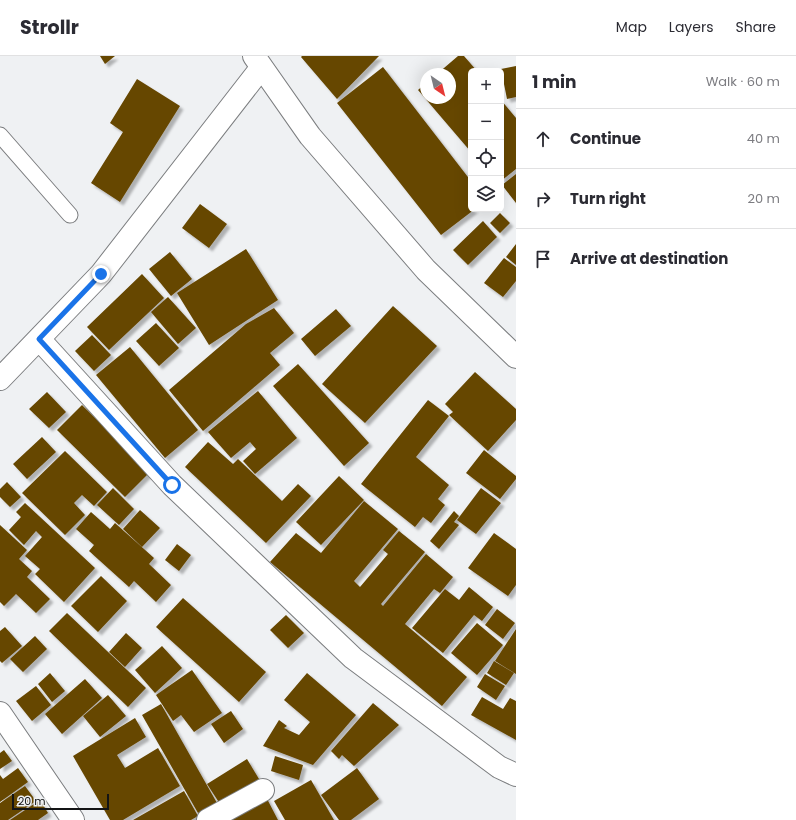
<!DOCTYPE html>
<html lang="en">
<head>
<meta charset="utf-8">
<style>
	body { margin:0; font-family:Poppins,sans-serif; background:#f7f7f7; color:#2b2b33 }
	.controls { position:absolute; right:12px; top:12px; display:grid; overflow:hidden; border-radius:6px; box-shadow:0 4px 16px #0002 }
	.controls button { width:36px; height:36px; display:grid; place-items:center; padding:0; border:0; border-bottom:1px solid #e1e1e2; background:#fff; color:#2b2b33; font:20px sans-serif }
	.compass { position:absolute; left:420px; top:12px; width:36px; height:36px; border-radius:50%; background:#fff; box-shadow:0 4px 16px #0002; rotate:145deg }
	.scale { position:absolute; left:12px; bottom:10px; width:97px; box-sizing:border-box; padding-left:4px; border:2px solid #131415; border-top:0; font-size:11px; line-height:14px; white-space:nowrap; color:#131415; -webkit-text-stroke:3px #eff1f3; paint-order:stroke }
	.stop { position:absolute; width:12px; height:12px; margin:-9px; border:3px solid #1a73e8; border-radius:50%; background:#fff }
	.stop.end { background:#1a73e8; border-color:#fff; box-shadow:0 1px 4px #0008 }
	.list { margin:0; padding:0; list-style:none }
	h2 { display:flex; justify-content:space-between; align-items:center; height:52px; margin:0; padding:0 16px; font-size:17px }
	h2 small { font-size:13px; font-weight:400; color:#7c7c81 }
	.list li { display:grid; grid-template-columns:26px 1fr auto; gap:12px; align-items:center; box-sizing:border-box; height:60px; padding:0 16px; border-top:1px solid #e1e1e2 }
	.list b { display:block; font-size:15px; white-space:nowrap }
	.list em { font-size:13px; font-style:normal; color:#7c7c81 }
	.icon { flex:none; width:22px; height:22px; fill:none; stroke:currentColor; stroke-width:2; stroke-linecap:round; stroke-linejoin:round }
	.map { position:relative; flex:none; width:516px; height:764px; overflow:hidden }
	header { display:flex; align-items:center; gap:24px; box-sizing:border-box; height:56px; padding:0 20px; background:#fff; border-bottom:1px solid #e1e1e2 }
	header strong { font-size:19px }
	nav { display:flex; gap:22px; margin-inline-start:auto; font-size:14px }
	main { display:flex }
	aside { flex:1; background:#fff }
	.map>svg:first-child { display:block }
	.building { fill:#664602; filter:url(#shadow) }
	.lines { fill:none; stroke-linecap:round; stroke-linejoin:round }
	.service-casing { stroke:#7b7d7f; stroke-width:17 }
	.minor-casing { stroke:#7b7d7f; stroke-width:24 }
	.tertiary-casing { stroke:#7b7d7f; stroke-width:24 }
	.service { stroke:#fff; stroke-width:15 }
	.minor { stroke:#fff; stroke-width:22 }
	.tertiary { stroke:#fff; stroke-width:22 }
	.route { stroke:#1a73e8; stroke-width:5 }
</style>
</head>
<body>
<header>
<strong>Strollr</strong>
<nav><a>Map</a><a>Layers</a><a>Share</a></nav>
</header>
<main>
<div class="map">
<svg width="516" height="764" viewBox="0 0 516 764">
	<defs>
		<filter id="shadow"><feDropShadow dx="3.5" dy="3.5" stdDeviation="1" flood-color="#0004"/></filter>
	</defs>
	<rect width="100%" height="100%" fill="#eff1f3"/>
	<path class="building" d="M100,0h15l-10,8z
		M302,0h77l-42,43 -36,-42z
		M458,0h6l13,15h-6v81l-53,-62 8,-7v15h24v-24h-13z
		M516,10v31l-9,2 -6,-30z
		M383,11l88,114v28h4l-34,26 -104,-132z
		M137,23l43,27 -60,96 -29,-19 32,-51 -13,-9z
		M501,44l15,18v51l-15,12z
		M516,118v29l-14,-18z
		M200,148l27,20 -18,24 -27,-20z
		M500,157l10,10 -10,10 -10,-10z
		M483,165l14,16 -29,28 -15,-15z
		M516,188v21l-10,-8z
		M246,193l32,51 -69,45 -32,-52z
		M170,196l22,27 -21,17 -22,-27z
		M504,202l12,9v14l-13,16 -19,-14z
		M142,218l22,24 -55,52 -22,-23z
		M168,241l28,31 -18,16 -27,-32z
		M393,250l44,40 -72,77 -43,-39z
		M274,252l20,25 -24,20 10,12 -77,66 -34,-41 77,-66z
		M336,253l15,17 -36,30 -14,-17z
		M156,267l23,25 -20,18 -23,-25z
		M92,279l19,20 -17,16 -19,-20z
		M130,291l68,83 -33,28 -69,-83z
		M298,308l71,79 -25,23 -71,-80z
		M475,316l41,37v11l-28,31 -39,-36 4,-3 -8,-8z
		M258,335l39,47 -42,36 -12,-13 13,-12 -6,-7 -19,16 -23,-26z
		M47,336l19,20 -17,16 -20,-19z
		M428,344l21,16 -33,41 33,28 -11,14 7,6 -14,18 -8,-6 -8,10 -54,-43z
		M82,349l68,67 -25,25 -68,-67z
		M42,381l14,15 -29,27 -14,-15z
		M208,386l25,22 5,-5 44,42 16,-17 13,12 -45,47 -81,-76z
		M484,394l32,26v3l-16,20 -34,-26z
		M65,395l42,41 -13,14 -12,-11 -8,8 11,12 -20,20 -43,-42z
		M339,420l25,24 -43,45 -25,-23z
		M7,426l14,15 -11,10 -10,-10v-8z
		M113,432l21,21 -15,16 -22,-20z
		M481,432l20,15 -25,31 -19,-14z
		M364,445l34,28 -44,52 6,6 28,-33 -5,-4 16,-19 26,21 -44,52 2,2 43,-52 27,23 -13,16 -6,-4 -29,35 62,53 -25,29 -172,-144 26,-29 25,20z
		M25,447l70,65 -31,34 -29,-28 5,-5 -15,-13 17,-19 -6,-6 -12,14 -15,-15 12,-13 -5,-5z
		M140,454l20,18 -18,19 -19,-18z
		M454,455l5,5 -5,6 5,3 -20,24 -9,-8z
		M91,456l19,17 5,-6 39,35 -5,6 22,21 -15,17 -22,-21 -5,6 -40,-36 5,-6 -18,-16z
		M0,469l27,25 -8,9 13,12 -5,6 23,22 -14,14 -20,-19 -12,12 -4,-4z
		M494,477l22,16v36l-8,11 -40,-28z
		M177,488l14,11 -12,16 -14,-11z
		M101,520l26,25 -29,31 -27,-26z
		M469,531l24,20 -11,14 -8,-6 -31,38 -31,-25 33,-39 14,11z
		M183,542l83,74 -27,30 -83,-75z
		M497,553l18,14 -12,16 -18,-14z
		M67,557l79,75 -18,19 -79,-76z
		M286,559l18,18 -16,15 -18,-18z
		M477,567l26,22 -26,30 -26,-22z
		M5,571l17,19 -20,17 -2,-2v-30z
		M516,573v45l-21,-13z
		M126,577l16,15 -17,19 -16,-15z
		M35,580l12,13 -24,23 -13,-13z
		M162,590l20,22 -27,25 -20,-23z
		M494,605l20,12 -8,12 -19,-12z
		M192,614l30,43 -28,19 -13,-17 -8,6 -17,-26z
		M50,617l15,18 -13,11 -14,-18z
		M307,617l49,42 -43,50 -50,-19 16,-26 8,6 -3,2 15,7 11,-13 -26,-22z
		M485,618l20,12 -9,14 -19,-13z
		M85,623l17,19 -40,36 -17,-20z
		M36,630l15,19 -19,16 -16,-20z
		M108,639l18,21 -26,21 -17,-21z
		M482,641l21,12 7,-11 6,3v39l-45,-25z
		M373,647l26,22 -45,41 -12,-11 -3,4 -8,-8z
		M161,648l56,99 -19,10 -56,-98z
		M231,655l12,18 -19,14 -13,-19z
		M135,662l11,19 -29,18 8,13 33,-20 22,38 -57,34h-13l-37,-64z
		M4,694l8,11 -12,8v-16z
		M275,700l28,9 -4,15 -28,-9z
		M247,703l12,20 -39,25 -13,-20z
		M18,712l10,14 -28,20v-27l3,4z
		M357,712l22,31 -28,21h-12l-18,-25z
		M311,724l23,40h-49l-11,-19z
		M25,730l11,15 -28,19h-8v-17z
		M184,735l14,25 -7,4h-58z
		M265,739l13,25h-59z
		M40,744l8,13 -10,7h-28z"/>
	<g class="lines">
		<g class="service-casing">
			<path id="service" d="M0,79l70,80"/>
		</g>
		<g class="minor-casing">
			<path id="minor" d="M39,283l133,146 181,173 146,109 17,8
				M0,323l101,-105 160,-206
				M0,657l73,107
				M208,764l55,-30"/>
		</g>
		<g class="tertiary-casing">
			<path id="tertiary" d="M254,0l56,80 116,134 90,87"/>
		</g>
		<use href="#service" class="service"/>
		<use href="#minor" class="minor"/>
		<use href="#tertiary" class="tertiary"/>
	</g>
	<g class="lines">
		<path class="route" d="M101,218l-62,65 133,146"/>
	</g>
</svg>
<div class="controls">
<button>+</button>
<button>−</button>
<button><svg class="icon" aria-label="locate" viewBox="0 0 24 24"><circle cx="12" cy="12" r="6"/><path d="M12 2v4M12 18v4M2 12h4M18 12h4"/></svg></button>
<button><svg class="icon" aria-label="layers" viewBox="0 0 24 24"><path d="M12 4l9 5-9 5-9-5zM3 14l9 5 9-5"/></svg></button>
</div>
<svg class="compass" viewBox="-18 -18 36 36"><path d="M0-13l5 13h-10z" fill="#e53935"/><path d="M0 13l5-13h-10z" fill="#7c7c81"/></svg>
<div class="scale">20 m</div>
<div class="stop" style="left:172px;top:429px"></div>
<div class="stop end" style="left:101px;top:218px"></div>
</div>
<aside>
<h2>1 min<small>Walk · 60 m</small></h2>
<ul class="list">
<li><svg class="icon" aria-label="ahead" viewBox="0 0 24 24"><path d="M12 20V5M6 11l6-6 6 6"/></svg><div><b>Continue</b></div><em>40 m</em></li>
<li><svg class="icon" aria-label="right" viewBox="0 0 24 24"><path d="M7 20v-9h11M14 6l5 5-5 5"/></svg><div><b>Turn right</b></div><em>20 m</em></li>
<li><svg class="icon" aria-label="arrive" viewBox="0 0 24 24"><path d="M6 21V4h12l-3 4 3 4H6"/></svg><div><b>Arrive at destination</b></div></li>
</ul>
</aside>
</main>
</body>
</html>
